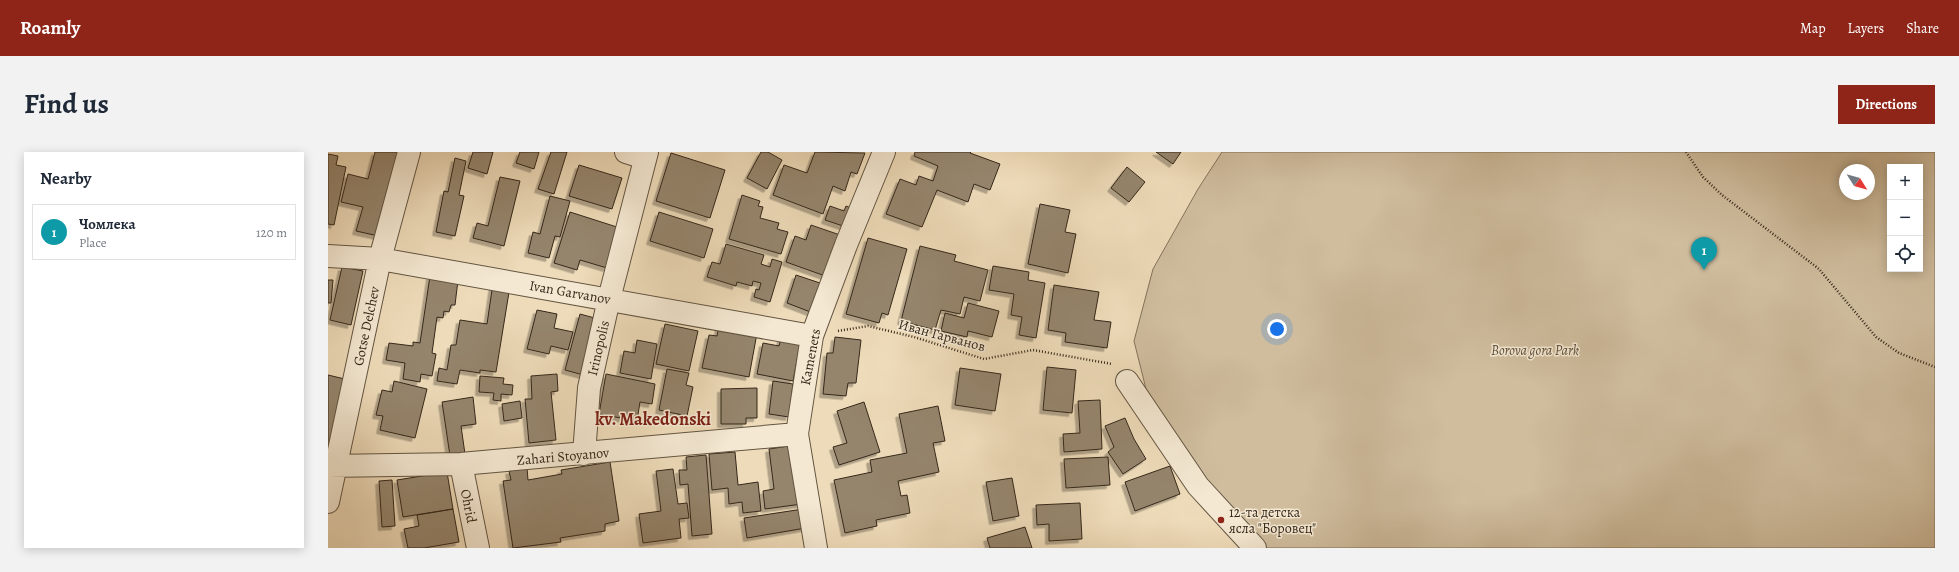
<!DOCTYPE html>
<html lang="en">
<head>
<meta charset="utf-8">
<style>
	body { margin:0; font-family:Alegreya,serif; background:#f2f2f3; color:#1f2937 }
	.controls { position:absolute; right:12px; top:12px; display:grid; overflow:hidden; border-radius:0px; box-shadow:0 2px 10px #0003 }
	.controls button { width:36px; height:36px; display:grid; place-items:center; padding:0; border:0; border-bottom:1px solid #e0e1e3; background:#fff; color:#1f2937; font:20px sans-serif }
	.compass { position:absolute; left:1511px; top:12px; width:36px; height:36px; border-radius:50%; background:#fff; box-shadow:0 2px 10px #0003; rotate:127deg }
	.you { position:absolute; left:949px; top:177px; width:14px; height:14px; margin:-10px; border:3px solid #fff; border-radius:50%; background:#1a73e8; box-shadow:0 0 0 6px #1a73e833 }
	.badge { display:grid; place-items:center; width:26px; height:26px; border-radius:50%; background:#8f2418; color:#fff; font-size:13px; font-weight:700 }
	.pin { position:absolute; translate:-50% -33px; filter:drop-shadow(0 1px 2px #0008) }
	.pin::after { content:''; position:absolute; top:21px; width:14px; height:12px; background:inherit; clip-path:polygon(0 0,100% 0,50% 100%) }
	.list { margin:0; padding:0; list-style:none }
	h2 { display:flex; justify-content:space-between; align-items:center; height:52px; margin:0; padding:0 16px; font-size:17px }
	h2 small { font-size:13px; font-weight:400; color:#747a83 }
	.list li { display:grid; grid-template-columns:26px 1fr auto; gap:12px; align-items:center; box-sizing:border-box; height:56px; margin:0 8px 8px; padding:0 8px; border:1px solid #e0e1e3; border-radius:0px }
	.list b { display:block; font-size:15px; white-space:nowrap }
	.list p { margin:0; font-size:13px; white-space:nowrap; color:#747a83 }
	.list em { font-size:13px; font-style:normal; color:#747a83 }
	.icon { flex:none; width:22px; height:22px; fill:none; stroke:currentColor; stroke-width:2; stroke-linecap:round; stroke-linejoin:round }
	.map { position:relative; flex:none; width:1607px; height:396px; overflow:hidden; border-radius:0px }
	header { display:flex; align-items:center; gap:24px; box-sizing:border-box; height:56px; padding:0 20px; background:#8f2418; color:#fff }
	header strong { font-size:19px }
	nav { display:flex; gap:22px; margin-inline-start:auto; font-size:14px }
	.intro { display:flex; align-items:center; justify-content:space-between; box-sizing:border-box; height:96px; padding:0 24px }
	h1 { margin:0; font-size:28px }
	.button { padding:10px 18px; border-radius:0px; background:#8f2418; color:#fff; font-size:14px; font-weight:700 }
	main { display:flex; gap:24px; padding:0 24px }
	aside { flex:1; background:#fff; border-radius:0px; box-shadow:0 2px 10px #0003 }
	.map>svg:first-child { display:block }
	.green { fill:#cfbd9e; stroke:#82725c; fill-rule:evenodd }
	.building { fill:#95856d; stroke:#35281a; filter:url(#shadow) }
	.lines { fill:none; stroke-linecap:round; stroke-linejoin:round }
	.minor-casing { stroke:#635542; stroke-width:24 }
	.path { stroke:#35281a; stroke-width:2.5; stroke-dasharray:1 2; stroke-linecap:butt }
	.minor { stroke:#f4e8d2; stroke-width:22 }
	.poi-dot { fill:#8f2418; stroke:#f4e8d2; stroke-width:1.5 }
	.labels { text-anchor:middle; stroke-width:3; stroke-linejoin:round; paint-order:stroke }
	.street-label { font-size:14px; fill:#35281a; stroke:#f4e8d2 }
	.park-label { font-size:14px; font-style:italic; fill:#5c4d3b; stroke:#f4e8d2 }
	.poi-label { font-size:14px; fill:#35281a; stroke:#f4e8d2; text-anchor:start }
	.district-label { font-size:18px; font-weight:bold; fill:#7a1f14; stroke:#f4e8d2 }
</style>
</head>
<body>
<header>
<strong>Roamly</strong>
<nav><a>Map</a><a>Layers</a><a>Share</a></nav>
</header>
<div class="intro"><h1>Find us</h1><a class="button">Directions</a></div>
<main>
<aside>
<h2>Nearby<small></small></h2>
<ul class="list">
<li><span class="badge" style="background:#0f9aa8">1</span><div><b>Чомлека</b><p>Place</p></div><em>120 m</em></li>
</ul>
</aside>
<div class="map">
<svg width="1607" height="396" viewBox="0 0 1607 396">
	<defs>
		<filter id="shadow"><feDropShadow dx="-3.5" dy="3.5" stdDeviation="0" flood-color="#0004"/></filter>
	</defs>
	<rect width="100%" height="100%" fill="#eedbb9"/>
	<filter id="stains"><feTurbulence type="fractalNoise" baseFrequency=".005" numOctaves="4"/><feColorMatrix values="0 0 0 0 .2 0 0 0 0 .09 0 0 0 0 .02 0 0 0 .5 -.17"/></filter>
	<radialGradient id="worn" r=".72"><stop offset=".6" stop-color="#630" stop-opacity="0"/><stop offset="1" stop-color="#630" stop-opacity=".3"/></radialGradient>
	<path class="green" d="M894,0h713v396h-669l-59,-65 -61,-94 -12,-48 19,-72 45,-80zM1562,15h30v102h-30zM1517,18h24v24h-24z"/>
	<path class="building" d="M47,0h24l-16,85 -27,-6 7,-24 -22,-5 7,-28 20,5z
		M145,0h20l-6,22 -19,-6z
		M192,0h19l-5,17 -18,-6z
		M223,0h16l-13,42 -16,-5z
		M433,0h7l14,8 -15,29 -20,-11z
		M487,0l50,1 -8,21 -6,-2 -6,19 -12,-5 -10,28 -50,-19 11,-30 23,8z
		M587,0h56l-1,1 30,11 -10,26 -16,-6 -6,18 -31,-12 -15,37 -36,-13 14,-35 16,6 3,-9 14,5 5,-15 -24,-10z
		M828,0h25l-8,12z
		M343,1l54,17 -15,48 -54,-17z
		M0,2l10,2 -2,9 10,2 -12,58 -6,-1z
		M127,6l11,3 -7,34 5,1 -9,40 -19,-4 8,-41 4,1z
		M251,13l43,13 -10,31 -43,-13z
		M799,15l18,15 -16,20 -18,-14z
		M172,25l20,4 -16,65 -31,-8 4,-15 11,3z
		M414,43l18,6 -2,5 5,1 -3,11 19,5 -2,6 11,3 -7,22 -52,-15z
		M222,44l20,5 -10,36 -5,-1 -6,22 -21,-5 5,-21 7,2z
		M712,52l30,6 -5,22 11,2 -8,39 -40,-9z
		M502,54l14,5 2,-5 10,4 -7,18 -24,-8z
		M242,60l50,16 -13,40 -27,-8 -3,10 -23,-7z
		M331,60l54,17 -9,29 -54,-17z
		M483,73l32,11 -15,41 -42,-15 9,-26 11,4z
		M540,86l39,11 -19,66 -6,-2 -3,10 -33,-9z
		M398,92l38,11 -3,9 9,3 2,-8 10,3 -12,40 -16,-5 2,-8 3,1 2,-7 -8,-2 -1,5 -15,-4 -1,4 -29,-9 5,-15 8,2z
		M592,94l36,9 -2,6 34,9 -8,31 -16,-4 -4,17 -19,-4 -6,20 -34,-9z
		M665,114l36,6 -1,8 17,3 -9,55 -17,-3 3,-18 -11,-2 3,-21 -25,-4z
		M14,115l21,4 -12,54 -21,-5z
		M468,123l27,9 -10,29 -26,-10z
		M102,124l28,4 -3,25h-4l-2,7 -5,-1 -1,7 -6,-1 -5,36 4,1 -4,22 -11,-2 -1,8 -17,-3 2,-16 -19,-3 3,-17 24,3v-4l7,1z
		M0,128h5l-2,23h-3z
		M165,131l17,3 -14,86 -16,-2v3l-20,-3 -3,14 -20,-3 2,-13 8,2 4,-25h5l4,-25 27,4z
		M726,133l45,7 -5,28 17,2 -4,26 -42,-6 1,-9 -18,-3z
		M640,151l31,8 -7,26 -24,-6 -1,6 -26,-6 4,-18 19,5z
		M209,158l20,4 -3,14 19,4 -5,18 -17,-4 -2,8 -22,-5z
		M252,162l22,6 -15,56 -22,-6z
		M337,172l33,7 -9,40 -33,-7z
		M391,174l38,7 -8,44 -47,-9 7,-33 8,1z
		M454,183l19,4 -8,42 -36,-7 6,-31 16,3z
		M507,185l26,3 -5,43h-8l-2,13 -23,-2 4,-41h6z
		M309,188l20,4 -6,35 -31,-6 4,-22 11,2z
		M719,215l29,3 -4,43 -29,-3z
		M632,216l41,6 -6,37 -40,-6z
		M339,217l22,4 -3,12 7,2 -6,29 -28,-6z
		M229,222l1,17 -7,1 5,48 -27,3 -4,-44h7l-1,-23z
		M278,222l49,10 -3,20 -12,-2 -3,19 -38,-7z
		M0,223l21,5 -18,66 -3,-1z
		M152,224l24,2 -1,6 10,1 -1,10 -11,-1v7l-8,-1 1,-7 -15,-1z
		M66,229l33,8 -12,49 -35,-8 3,-14 -7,-1 6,-25 10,2z
		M445,229l20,3 -4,33 -20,-3z
		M429,236v30h-11v6h-25v-35z
		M145,245l3,27 -15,2 4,28 -15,2 -8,-54z
		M772,248l2,49 -38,3 -1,-18 17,-1 -2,-32z
		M192,249l2,17 -18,3 -2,-17z
		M536,250l16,50 -41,13 -6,-18 14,-4 -10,-32z
		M610,254l7,35 -12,2 6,29 -41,9 3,15 6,-1 3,18 -34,7 1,6 -32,7 -11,-53 38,-8 -2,-12 37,-7 -8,-39z
		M797,266l9,21 12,20 -23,15 -15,-22 6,-5 -9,-21z
		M467,293l7,59 -37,5 -2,-18 11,-2 -5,-40z
		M407,300l3,33 20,-3 3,29 -18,2 -1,-11 -13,2 -1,-16 -16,2 -3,-36z
		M378,303l6,79 -20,2 -4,-52 -8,1 -1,-15h8l-1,-13z
		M780,305l2,28 -44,3 -2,-29z
		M282,310l9,59 -14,3v7l-45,7 1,4 -48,6 -10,-67 8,-1 -2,-9 18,-3 1,12 34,-6 -1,-4z
		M842,314l10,28 -45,17 -10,-29z
		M345,317l5,35 9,-1 2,15 -10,1 2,19 -38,5 -4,-29 22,-3 -5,-40z
		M119,320l6,37 -50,8 -6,-37z
		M684,326l7,38 -26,5 -7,-39z
		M64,328l3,46 -13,1 -3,-46z
		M752,351l2,36 -33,2v-17l-12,1 -1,-20z
		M125,357l6,33 -35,6h-16l-4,-19 15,-3 -2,-11z
		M475,357l3,19 -59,10 -3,-20z
		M697,375l7,21h-42l-3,-10z"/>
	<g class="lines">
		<g class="minor-casing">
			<path id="minor" d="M298,0l19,6
				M0,104l52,3 432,77
				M799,229l71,105 57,62
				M256,302l5,-66 20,-89 38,-147
				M133,312l17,84
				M0,314l133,-2 336,-30
				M0,350l52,-243 29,-107
				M488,396l-19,-114 15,-98 34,-91 38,-93"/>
		</g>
		<path class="path" d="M1358,0l17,25 19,18 97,74 57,68 23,16 36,14
			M510,179l30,-5 46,11 70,22 49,-9 79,14"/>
		<use href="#minor" class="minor"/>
	</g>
	<circle class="poi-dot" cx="893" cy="368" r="4"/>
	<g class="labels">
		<g class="street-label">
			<text transform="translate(242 140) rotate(10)" y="5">Ivan Garvanov</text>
			<text transform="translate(38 174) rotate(-78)" y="5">Gotse Delchev</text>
			<text transform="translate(614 183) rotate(15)" y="5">Иван Гарванов</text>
			<text transform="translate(270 196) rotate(-77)" y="5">Irinopolis</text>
			<text transform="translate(482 205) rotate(-79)" y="5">Kamenets</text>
			<text transform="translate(235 304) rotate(-5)" y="5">Zahari Stoyanov</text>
			<text transform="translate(141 354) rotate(79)" y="5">Ohrid</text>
		</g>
		<g class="park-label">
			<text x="1207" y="203">Borova gora Park</text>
		</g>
		<g class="poi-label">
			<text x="901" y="365">12-та детска<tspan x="901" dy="16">ясла "Боровец"</tspan></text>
		</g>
		<g class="district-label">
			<text x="325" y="273">kv. Makedonski</text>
		</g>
	</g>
	<rect width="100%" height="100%" filter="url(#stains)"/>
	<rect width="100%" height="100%" fill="url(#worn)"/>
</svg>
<div class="controls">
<button>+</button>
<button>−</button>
<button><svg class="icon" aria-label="locate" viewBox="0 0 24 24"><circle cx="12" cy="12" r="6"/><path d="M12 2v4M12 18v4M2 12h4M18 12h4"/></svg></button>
</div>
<svg class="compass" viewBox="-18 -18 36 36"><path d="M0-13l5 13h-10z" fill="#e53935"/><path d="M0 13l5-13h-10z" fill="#747a83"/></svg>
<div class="you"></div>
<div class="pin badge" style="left:1376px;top:118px;background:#0f9aa8">1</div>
</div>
</main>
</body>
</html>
